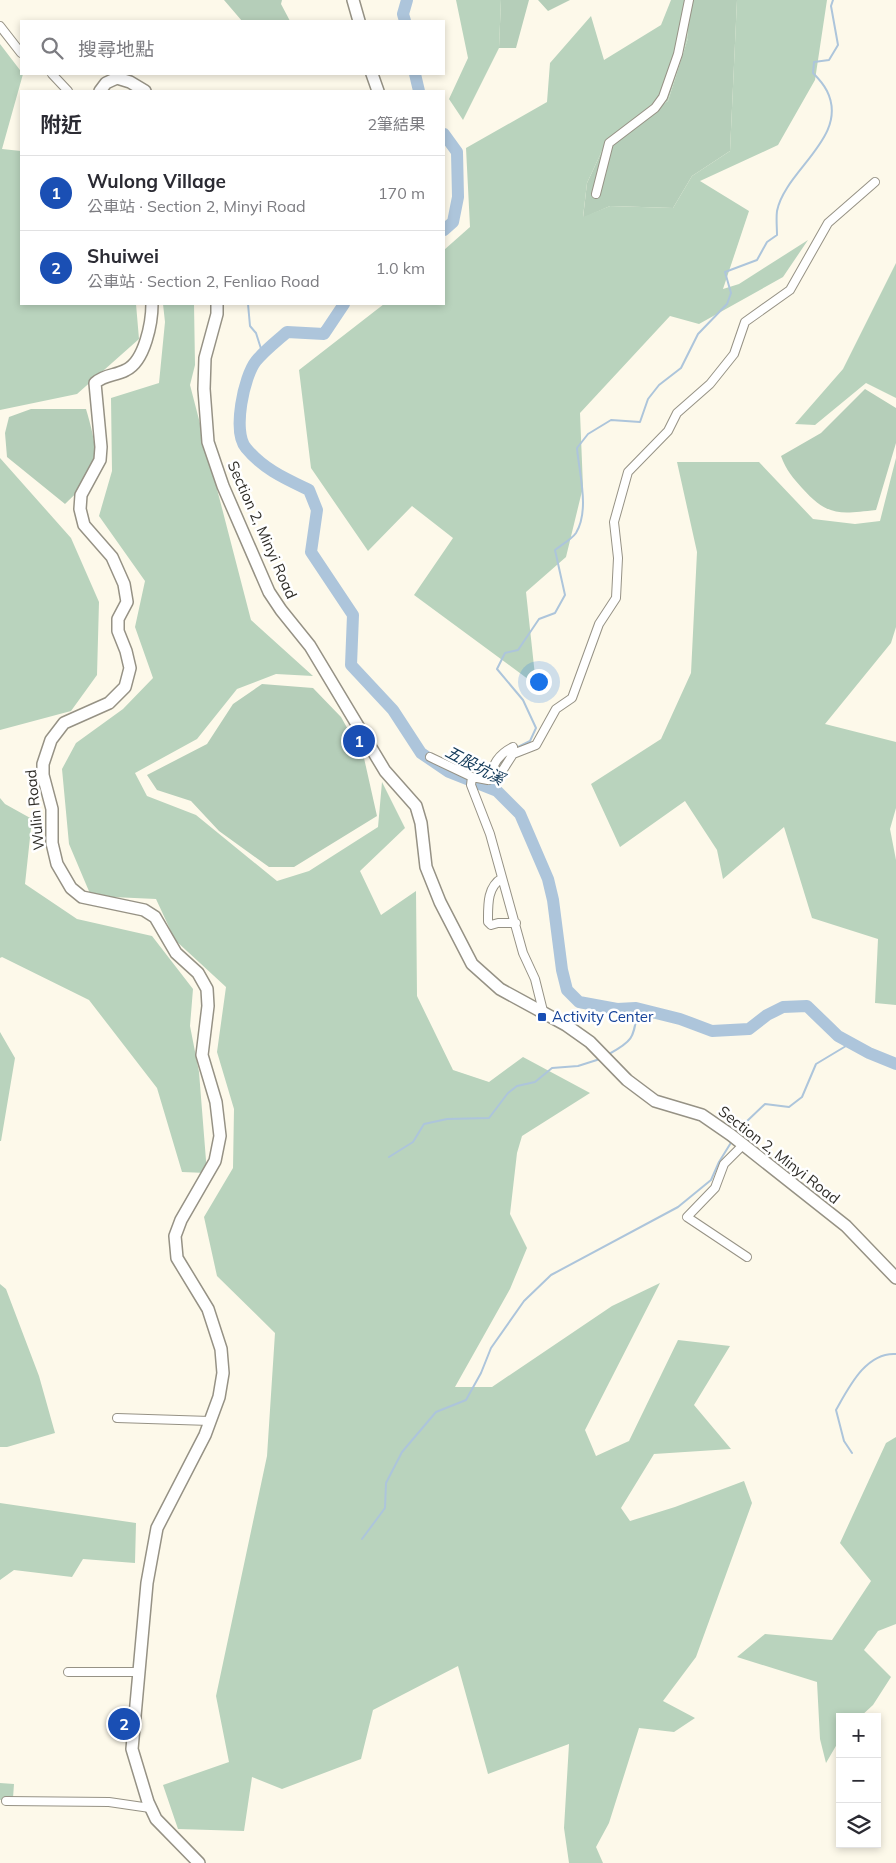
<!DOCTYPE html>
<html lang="zh-TW">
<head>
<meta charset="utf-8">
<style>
	body { margin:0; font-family:Mulish,"Noto Sans TC",sans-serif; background:#f2f2f3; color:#2b2b33 }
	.controls { position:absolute; right:15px; bottom:15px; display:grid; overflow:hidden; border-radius:0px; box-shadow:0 2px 8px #0003 }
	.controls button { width:45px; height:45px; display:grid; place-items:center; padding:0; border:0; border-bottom:1px solid #e1e1e2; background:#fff; color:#2b2b33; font:25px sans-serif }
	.you { position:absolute; left:538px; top:681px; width:18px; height:18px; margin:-12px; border:4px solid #fff; border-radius:50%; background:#1a73e8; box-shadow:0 0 0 8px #1a73e833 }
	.badge { display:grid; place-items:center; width:32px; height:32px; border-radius:50%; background:#0b8043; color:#fff; font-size:16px; font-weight:700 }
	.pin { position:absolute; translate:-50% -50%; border:2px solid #fff; box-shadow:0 1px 5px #0006 }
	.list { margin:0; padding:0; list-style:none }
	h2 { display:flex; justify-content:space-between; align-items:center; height:65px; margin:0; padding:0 20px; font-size:21px }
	h2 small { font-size:16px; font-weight:400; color:#7c7c81 }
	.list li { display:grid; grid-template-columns:32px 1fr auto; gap:15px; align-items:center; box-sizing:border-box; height:75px; padding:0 20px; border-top:1px solid #e1e1e2 }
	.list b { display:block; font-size:19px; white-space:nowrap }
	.list p { margin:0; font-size:16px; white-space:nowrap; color:#7c7c81 }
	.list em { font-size:16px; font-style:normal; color:#7c7c81 }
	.icon { flex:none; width:28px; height:28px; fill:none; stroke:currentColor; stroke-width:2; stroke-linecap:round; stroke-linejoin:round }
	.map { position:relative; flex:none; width:896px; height:1863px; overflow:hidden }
	.search { position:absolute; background:#fff; box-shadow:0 2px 8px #0003; left:20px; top:20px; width:425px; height:55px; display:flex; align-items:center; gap:12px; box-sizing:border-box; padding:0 18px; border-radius:0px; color:#7c7c81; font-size:19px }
	.panel { position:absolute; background:#fff; box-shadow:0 2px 8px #0003; left:20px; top:90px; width:425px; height:215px; border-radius:0px }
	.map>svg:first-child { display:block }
	.green { fill:#b5ceb9 }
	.forest { fill:#b9d3bd }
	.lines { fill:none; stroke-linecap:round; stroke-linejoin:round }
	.stream { stroke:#adc5db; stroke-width:2 }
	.river { stroke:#adc5db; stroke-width:12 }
	.street-casing { stroke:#969285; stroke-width:10 }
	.secondary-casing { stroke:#969285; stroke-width:14 }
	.street { stroke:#fff; stroke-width:8 }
	.secondary { stroke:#fff; stroke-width:11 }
	.transit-dot { fill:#1a4fb4; stroke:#fff; stroke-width:2 }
	.labels { text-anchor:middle; stroke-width:5; stroke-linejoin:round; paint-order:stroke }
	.street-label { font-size:15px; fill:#2f2d28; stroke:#fff }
	.transit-label { font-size:15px; fill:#164399; stroke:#fff; text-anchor:start }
	.water-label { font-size:16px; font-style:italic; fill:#103858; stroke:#fff }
</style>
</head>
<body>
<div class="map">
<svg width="896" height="1863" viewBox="0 0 896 1863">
	<rect width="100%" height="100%" fill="#fdf9ea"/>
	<path class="green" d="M224,0h58l-1,4 9,17h-48z
		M501,0h28l-13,48h-17z
		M538,0h32l-22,11z
		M684,0h53l-7,151 -38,25 -19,32 -63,-2 -27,12 4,-35 21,-45 60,-37 20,-63z
		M865,389l31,19v35l-20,67c-36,4 -48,7 -74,-22 -9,-10 -16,-18 -21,-32l40,-23z
		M31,409h55c13,45 16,62 -21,95l-58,-47 -2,-24 4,-16z
		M262,684l51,4 28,29 23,41 13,58 -83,51h-25l-50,-36 -28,-30 -34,-11 -10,-15 60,-31 26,-40z"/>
	<path class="forest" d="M456,0h45l-2,48 -36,72 -14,-21 19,-41z
		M671,0h13l4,38 -20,63 -60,37 -21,45 -4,34 27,-11 63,2 19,-32 38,-25 7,-151h90l-12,80 -37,65 -78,36 49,30 -26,78 16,-5 69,-44 -25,37 -84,47 -29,-8 -90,97 3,74 -17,70 -40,35 10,93 -122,-90 39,-57 -41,-32 -44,45 -57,-83 -12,-98 85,-66h60v-54l26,-23 -4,-79 81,-46 3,-39 41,-47 13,44 57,-35z
		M0,44l23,30 -21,75 19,2v153h115l3,35 -62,55 -77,16z
		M896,263v135l-30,-15 -51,42 -20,-1 48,-55z
		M163,304h31l1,61 -5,20 61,235 62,56 -37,-2 -39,15 -40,50 -62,34 12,23 49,19 81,66 32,-10 69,-44 4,-45 23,46 -45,43 21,44 35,-24 1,105 36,74 36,12 34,-25 67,36 -68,43 -5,17 -7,61 17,34 -17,41 -55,98h37l120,-81 48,-23 -75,147 11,26 33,-15 49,-101 52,6 -36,59 37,44 -77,5 -33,54 9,13 45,-14 69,-26 8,22 -56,154 -33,44 32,17 -21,14 -35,-4 -30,95 -13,24 7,16h-34l-5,-35 5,-84 -81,30 -30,-108 -85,44 -12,49 -79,30 -30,-12 -8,54 -66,-2 -15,-44 66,-23 -13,-66 51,-240 8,-123 -58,-57 -13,-59 29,-49 1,-59 -17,-57 9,-65 -51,-47 -19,-41 -65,-3 -22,-52 -7,-75 14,-26 47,-34 30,-31 -18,-51 10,-46 -46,-65 13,-45 -1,-73 48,-15 6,-61z
		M0,458l71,80 28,64 -2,73 -26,36 -71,19z
		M896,458v169l-5,16 -66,81 71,18v66l-6,21 6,31v145l-21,-2 3,-64 -66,-21 -28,-91 -61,52 -6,-29 -32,-49 -65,46 -29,-63 70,-45 30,-66 6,-121 -20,-90h82l54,57 42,5 25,-3z
		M0,798l5,6 27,15 -7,65 52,35 75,17 41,53 -3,37 9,46 8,101 -25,-1 -25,-84 -68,-88 -87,-43 -2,1z
		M0,1032l15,26 -14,83h-1z
		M0,1284l6,5 33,87 16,57 -48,14h-7z
		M896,1437v187l-18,7 -14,19 27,27 -18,28 -13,12h-20v22l-14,24 -6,-24 -3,-57 -80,-25 28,-23 67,6 39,-59 -31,-38 46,-100z
		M0,1503l136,20 -1,40 -52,-4 -11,18 -58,-7 -14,10z
		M0,1783l14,1 -1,14 -13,2z"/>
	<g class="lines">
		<path class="stream" d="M248,304l2,22 6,7 7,22
			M514,749l16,-8 6,-13 -13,-28 -26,-31 8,-16 13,-3 21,-31 16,-6 10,-18 -10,-45c6,-5 17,-11 21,-17 14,-23 3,-60 1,-85l11,-14 23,-14 29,2 8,-23 11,-14 22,-17 17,-34 29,-30 4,-11 -6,-21 32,-12 10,-18 10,-7c0,-8 -1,-16 0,-24 8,-41 73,-74 50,-120 -3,-6 -9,-13 -14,-18l1,-11 15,-2 9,-15 -7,-39 2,-6
			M497,767l9,-12
			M496,779l1,12
			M609,1054c26,-14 24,-17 29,-45
			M736,1135l9,-12 20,-19 24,3 13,-10 14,-33 35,-21
			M389,1157l24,-15 11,-18 23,-5 42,-1 19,-25 9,-7 18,-4 17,-14 26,-2 22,-7
			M852,1453l-8,-12 -8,-31c13,-23 30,-58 60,-56
			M362,1539l23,-31 1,-25 16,-31 34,-40 30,-12 15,-27 10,-25 33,-47 27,-26 127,-68 33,-27 8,-18 13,-21"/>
		<path class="river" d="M405,21l-2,-7 4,-14
			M415,74l4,17
			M444,134l13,18 1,45 -5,25 -9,8
			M344,304l-20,30 -37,-2c-10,9 -22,18 -31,29 -12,15 -24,71 -10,87 17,21 40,31 63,42l8,20 -6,42 42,63 -2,50 42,45 28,43 28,19 48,19 23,23 28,65 5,21 9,70 5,20 12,12 38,7 19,-1 44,11 32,12 37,-2 18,-14 16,-8 24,-1 31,30 31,17 27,11"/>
		<g class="street-casing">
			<path id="street" d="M0,26l21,27
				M52,74l16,17
				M596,194l13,-51 46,-35 8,-11 15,-43 11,-54
				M430,757l42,20 16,3 11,-4 14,-22 23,-9 20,-36 16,-11 27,-74 17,-26 2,-40 -4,-36 14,-50 40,-41 9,-18 33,-29 24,-30 11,-32 45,-32 38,-67 47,-41
				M472,777l-1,8 19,49 33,119 12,26 8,32
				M488,780c6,-16 9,-25 25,-33
				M502,878c-15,9 -14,27 -14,44l3,3 7,-2h18
				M744,1144l-20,20 -9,24 -28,29 60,40
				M117,1418l93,3
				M68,1672h71
				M6,1801l103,1 41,6"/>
		</g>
		<g class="secondary-casing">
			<path id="secondary" d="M353,0l6,21
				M372,74l6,17
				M100,91l6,-8 11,-5 13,4 15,9
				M152,304c0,18 -7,57 -26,66 -11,6 -21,4 -31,13l6,64 -1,13 -19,35 -1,14 4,16 28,32 12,27 3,18 -9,17v12l8,20 4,17 -5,19 -16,16 -45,20 -13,17 -8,24v11l9,34v34l5,21 14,24 11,9 62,13 11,7 21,36 22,20 9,16 1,17 -6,49 14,47 4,34 -5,25 -34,59 -6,16 2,22 31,51 13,40 2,24 -4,24 -14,38 -48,93 -10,55 -15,166 16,53 8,17 43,44
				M217,304v10l-12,44 -1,31 4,53 15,44 46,106 12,18 29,36 75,125 31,35 5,17 5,44 14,35 32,62 28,25 66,36 24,17 37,38 28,21 47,14 29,20 115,91 50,52"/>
		</g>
		<use href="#street" class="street"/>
		<use href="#secondary" class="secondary"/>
	</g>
	<rect class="transit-dot" x="537" y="1012" width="10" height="10" rx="2.5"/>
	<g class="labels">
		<g class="street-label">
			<text transform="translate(262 530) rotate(66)" y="5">Section 2, Minyi Road</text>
			<text transform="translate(35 810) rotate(-96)" y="5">Wulin Road</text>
			<text transform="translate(779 1155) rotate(38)" y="5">Section 2, Minyi Road</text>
		</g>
		<g class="transit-label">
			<text x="552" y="1022">Activity Center</text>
		</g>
		<g class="water-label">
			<text transform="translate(475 765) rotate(28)" y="6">五股坑溪</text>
		</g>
	</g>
</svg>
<div class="controls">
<button>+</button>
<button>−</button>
<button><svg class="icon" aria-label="layers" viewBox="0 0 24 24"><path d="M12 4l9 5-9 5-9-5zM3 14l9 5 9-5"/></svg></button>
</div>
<div class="you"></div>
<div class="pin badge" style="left:359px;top:741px;background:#1a4fb4">1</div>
<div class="pin badge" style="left:124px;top:1724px;background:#1a4fb4">2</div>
<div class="search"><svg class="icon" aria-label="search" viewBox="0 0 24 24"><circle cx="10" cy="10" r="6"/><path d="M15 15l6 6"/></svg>搜尋地點</div>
<section class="panel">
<h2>附近<small>2筆結果</small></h2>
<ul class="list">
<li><span class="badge" style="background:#1a4fb4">1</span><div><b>Wulong Village</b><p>公車站 · Section 2, Minyi Road</p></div><em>170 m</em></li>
<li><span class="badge" style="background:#1a4fb4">2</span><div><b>Shuiwei</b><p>公車站 · Section 2, Fenliao Road</p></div><em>1.0 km</em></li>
</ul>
</section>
</div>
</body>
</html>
